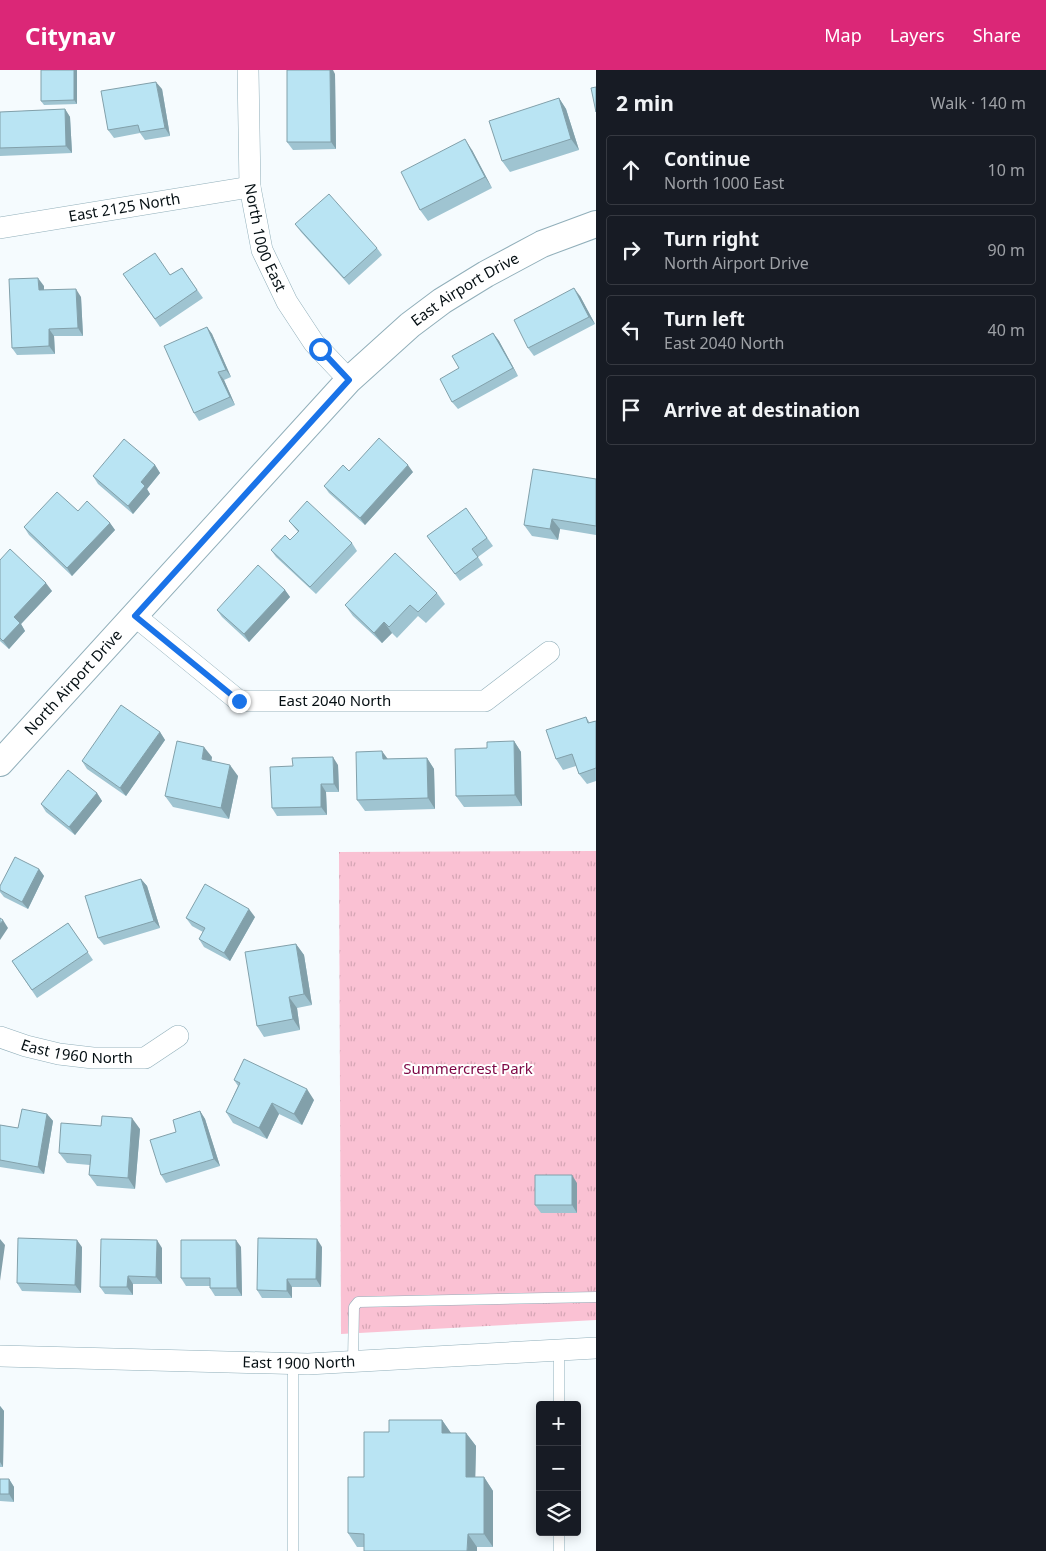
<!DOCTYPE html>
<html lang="en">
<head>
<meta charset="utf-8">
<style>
	body { margin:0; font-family:"Noto Sans",sans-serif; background:#20242c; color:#f1f3f6 }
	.controls { position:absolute; right:15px; bottom:15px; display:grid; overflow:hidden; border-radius:5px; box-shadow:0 2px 12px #0003 }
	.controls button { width:45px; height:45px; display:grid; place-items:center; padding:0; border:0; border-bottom:1px solid #363941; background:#171b24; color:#f1f3f6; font:25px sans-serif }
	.stop { position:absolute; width:15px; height:15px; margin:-11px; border:4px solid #1a73e8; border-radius:50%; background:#fff }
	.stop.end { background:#1a73e8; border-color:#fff; box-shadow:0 1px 5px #0008 }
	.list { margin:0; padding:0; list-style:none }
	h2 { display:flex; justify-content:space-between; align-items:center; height:65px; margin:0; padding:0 20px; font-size:21px }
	h2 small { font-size:16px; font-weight:400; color:#9ea1a6 }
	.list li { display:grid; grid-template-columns:32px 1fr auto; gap:15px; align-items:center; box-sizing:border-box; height:70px; margin:0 10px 10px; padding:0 10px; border:1px solid #363941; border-radius:5px }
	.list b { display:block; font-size:19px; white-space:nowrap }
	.list p { margin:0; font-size:16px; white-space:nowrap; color:#9ea1a6 }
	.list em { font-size:16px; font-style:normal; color:#9ea1a6 }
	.icon { flex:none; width:28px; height:28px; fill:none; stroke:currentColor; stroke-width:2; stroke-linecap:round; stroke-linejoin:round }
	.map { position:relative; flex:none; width:596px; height:1481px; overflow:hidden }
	header { display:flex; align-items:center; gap:30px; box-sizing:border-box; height:70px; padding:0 25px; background:#db2777; color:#fff }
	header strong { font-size:24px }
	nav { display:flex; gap:28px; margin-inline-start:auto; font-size:18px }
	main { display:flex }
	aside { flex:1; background:#171b24 }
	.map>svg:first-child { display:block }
	.park { fill:url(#park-tufts) }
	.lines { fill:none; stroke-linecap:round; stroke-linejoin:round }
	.service-casing { stroke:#91afba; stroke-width:11 }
	.minor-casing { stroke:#91afba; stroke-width:22 }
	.tertiary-casing { stroke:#91afba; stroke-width:28 }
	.service { stroke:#fff; stroke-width:10 }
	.minor { stroke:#fff; stroke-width:21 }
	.tertiary { stroke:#fff; stroke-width:26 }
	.wall { fill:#9fc4d1 }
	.shaded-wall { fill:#82a0aa }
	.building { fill:#b9e4f3; stroke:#82a0aa }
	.route { stroke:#1a73e8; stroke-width:6 }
	.labels { text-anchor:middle; stroke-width:4; stroke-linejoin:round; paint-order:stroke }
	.street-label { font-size:15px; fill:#050f13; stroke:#fff }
	.park-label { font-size:15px; fill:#7d0745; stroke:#fff }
</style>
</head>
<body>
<header>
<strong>Citynav</strong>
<nav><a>Map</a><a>Layers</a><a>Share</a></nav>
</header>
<main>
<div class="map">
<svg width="596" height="1481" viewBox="0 0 596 1481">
	<defs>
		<pattern id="park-tufts" width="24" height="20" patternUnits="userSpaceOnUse" patternTransform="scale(1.25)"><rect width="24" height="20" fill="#fac1d3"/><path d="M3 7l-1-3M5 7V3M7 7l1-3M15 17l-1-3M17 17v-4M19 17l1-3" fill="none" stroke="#d5a5b4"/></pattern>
	</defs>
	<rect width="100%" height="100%" fill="#f5fbfe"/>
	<path class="park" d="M596,781v469l-255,14 -2,-482z"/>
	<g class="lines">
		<g class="service-casing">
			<path id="service" d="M353,1291l1,-54 4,-5 238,-5
				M559,1335v-55
				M559,1462v19
				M293,1481v-188"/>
		</g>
		<g class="minor-casing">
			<g id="minor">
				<path id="s1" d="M248,0l2,117 12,63 25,52 27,41 35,37"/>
				<path id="s2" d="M0,158l250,-41"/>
				<path id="s3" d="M135,546l104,85h246l64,-49"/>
				<path id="s4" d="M0,967l26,9 33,8 34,4h52l33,-22"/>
				<path id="s5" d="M0,1286l308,8 288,-16"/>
			</g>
		</g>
		<g class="tertiary-casing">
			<g id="tertiary">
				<path id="s6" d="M0,693l349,-383 61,-55 32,-24 44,-27 56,-30 54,-20"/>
			</g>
		</g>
		<use href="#service" class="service"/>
		<use href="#minor" class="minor"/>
		<use href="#tertiary" class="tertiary"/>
	</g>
	<path class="wall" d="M77,0v34l-33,1 -3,-4z
		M335,4l1,75 -43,1 -6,-8z
		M162,19l8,47 -25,4 -5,-7 -26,5 -6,-8z
		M559,28l7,11 13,41 -69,22 -8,-11z
		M65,39l5,8 2,36 -72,3v-44z
		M472,80l20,38 -64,33 -8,-11z
		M295,154l82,24 5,7 -33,30 -48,-53z
		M182,198l21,30 -43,29 -37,-53 47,1z
		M44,216v4l37,7 2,39h-29l1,18 -38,1 -5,-7z
		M580,226l15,28 -61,32 -6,-8z
		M207,257l5,7 19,43 -7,3 11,25 -36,16 -5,-8z
		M493,263l6,8 19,35 -60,33 -6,-7 7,-34z
		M155,395l5,8 -13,16 3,5 -17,20 -35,-30 -5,-8z
		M349,401l64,1 -48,53 -36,-32 -5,-7z
		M596,409v56l-36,-6 -2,11 -26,-4 -8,-11z
		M466,438l27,38 -15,11 5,8 -23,16 -33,-45z
		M78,441l32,12 5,7 -43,46 -43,-41 -5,-8z
		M289,451l63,22 5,8 -41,43 -40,-37 -5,-7 19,-10 8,-8z
		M0,490l52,31 -31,33 4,7 -16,18 -9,-8z
		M285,520l5,7 -41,45 -27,-25 -5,-7z
		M437,523l8,11 -19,19 -8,-7 -21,22 -5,-5 -10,10 -29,-27 -8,-11z
		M586,647l4,6 6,-2v60l-9,3 -8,-10 -3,-8 -13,4 -7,-11z
		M160,662l5,8 -39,56 -39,-27 -5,-8z
		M514,671l7,11 1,54 -58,1 -8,-11 31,-48z
		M212,687l-1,4 27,15 -9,43 -56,-12 -8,-11z
		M427,688l7,11 1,40 -70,2 -8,-11 31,-41z
		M338,695l1,27h-13l1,23 -50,1 -5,-8z
		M97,723l5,8 -27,34 -29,-23 -5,-8z
		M39,799l5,7 -16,33 -24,-12 -4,-5v-2z
		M141,809l6,7 13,42 -56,17 -6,-7z
		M255,847l-25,44 -26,-14 -5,-8 4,-7 -11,-6 -6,-8z
		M68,853l25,37 -56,38 -25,-37z
		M296,874l8,11 8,50 -15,3 3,22 -36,7 -7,-11z
		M234,1010l80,20 -12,25 -23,-11 -12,25 -34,-16 -7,-11 12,-26z
		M200,1041l5,8 15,47 -54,17 -5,-8 15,-43z
		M47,1044l6,7 -9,53 -44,-7v-42l18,3z
		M101,1056l39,3 -5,60 -38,-3 -8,-11 1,-10 -23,-2 -8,-10z
		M577,1113v30h-36l-6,-8z
		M82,1177l-1,46 -59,-2 -5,-8z
		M241,1177l1,49h-27l-5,-8v-2h-24l-5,-8z
		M322,1177l-1,40h-29v11h-30l-5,-8z
		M162,1178v36h-29v11l-28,-1 -5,-7z
		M0,1336l4,5 -1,56h-3z
		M442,1350l9,13h15l10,13 -1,31h9l9,14v56h-136l-9,-14 16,-56 25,-45z
		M0,1409h9l5,8v15l-14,-1z"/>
	<path class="shaded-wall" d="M74,0h3v34l-3,-4z
		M330,0h3l2,4 1,75 -5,-7z
		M156,12l6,7 8,47 -5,-8z
		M559,28l7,11 13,41 -8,-11z
		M65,39l5,8 2,36 -6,-7z
		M465,69l7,11 20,38 -7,-11z
		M38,208l6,8v12l-5,-8z
		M574,218l6,8 15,28 -6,-7z
		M76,219l5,8 2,39 -5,-8z
		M207,257l5,7 19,43 -5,-7z
		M49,259l5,7 1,18 -6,-8z
		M493,263l6,8 19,35 -5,-8z
		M218,302l6,8 11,25 -5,-8z
		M155,395l5,8 -13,16 3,5 -17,20 -5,-8 13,-24z
		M408,395l5,7 -48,53 -5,-7z
		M552,449l8,10 -2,11 -8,-11z
		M110,453l5,7 -43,46 -5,-8z
		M46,513l6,8 -31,33 4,7 -16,18 -6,-8 11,-24z
		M285,520l5,7 -41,45 -5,-8z
		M384,552l8,11 -10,10 -8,-10z
		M160,662l5,8 -39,56 -6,-8z
		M514,671l7,11 1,54 -7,-11z
		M204,677l8,10 -2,13 -8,-11z
		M382,681l8,11 -7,-3z
		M333,687l5,8 1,27 -5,-8z
		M427,688l7,11 1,40 -7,-11z
		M230,695l8,11 -9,43 -8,-11z
		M321,714l5,8 1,23 -6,-8z
		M97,723l5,8 -27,34 -6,-8z
		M39,799l5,7 -16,33 -6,-7z
		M141,809l6,7 13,42 -6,-7z
		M249,839l6,8 -25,44 -6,-8z
		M3,850l5,8 -8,12v-16z
		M296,874l8,11 8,50 -8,-11z
		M289,927l8,11 3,22 -7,-11z
		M307,1019l7,11 -12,25 -8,-11z
		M272,1033l7,11 -12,25 -8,-11z
		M200,1041l5,8 15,47 -6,-7z
		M47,1044l6,7 -9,53 -6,-7z
		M132,1048l8,11 -5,60 -7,-11z
		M572,1105l5,8v30l-5,-8z
		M0,1169l5,6 -5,36z
		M317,1169l5,8 -1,40 -5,-8z
		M77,1170l5,7 -1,46 -6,-8z
		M157,1170l5,8v36l-6,-7z
		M236,1170l5,7 1,49 -5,-8z
		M128,1206l5,8v11l-6,-8z
		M287,1209l5,8v11l-5,-7z
		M0,1336l4,5 -1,56 -3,-5z
		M442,1350l9,13h-9z
		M466,1363l10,13 -1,45 -9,-14z
		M484,1407l9,14v56l-9,-13z
		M9,1409l5,8v15l-5,-8z
		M468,1464l9,13v4h-10z"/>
	<path class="building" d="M41,0h33v30l-33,1z
		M287,0h43l1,72h-44z
		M156,12l9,46 -25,4 -2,-7 -30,5 -7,-39z
		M596,17v25l-5,-24z
		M559,28l12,41 -69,22 -13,-40z
		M65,39l1,37 -66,2v-36z
		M465,69l20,38 -65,33 -19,-38z
		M329,124l48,54 -33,30 -49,-54z
		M155,183l15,22 12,-7 15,22 -42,29 -32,-45z
		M38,208l1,12 37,-1 2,39 -29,1v17l-37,2 -3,-69z
		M574,218l15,29 -61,31 -14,-28z
		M207,257l19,43 -8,2 12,25 -36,16 -30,-67z
		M493,263l20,35 -61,34 -12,-23 19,-11 -7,-12z
		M379,368l29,27 -48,53 -36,-32 19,-21 6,6z
		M124,369l31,26 -14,17 4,4 -17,20 -35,-30z
		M533,399l63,10v47l-44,-7 -2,10 -26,-4z
		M57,422l21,19 9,-10 23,22 -43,45 -43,-41z
		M307,431l45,42 -42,44 -39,-37 14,-15 5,5 9,-9 -10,-10z
		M466,438l21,30 -15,11 6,8 -23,17 -28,-38z
		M10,479l36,34 -32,34 6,6 -17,18 -3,-3v-78z
		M395,483l42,40 -19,19 -8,-7 -21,22 -5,-5 -10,11 -29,-28z
		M258,495l27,25 -41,44 -27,-24z
		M121,635l39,27 -40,56 -38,-27z
		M586,647l2,6 8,-2v47l-17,6 -7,-20 -16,5 -10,-29z
		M177,671l27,6 -2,12 28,6 -9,43 -56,-12z
		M514,671l1,54 -59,1 -1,-47 32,-1v-6z
		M382,681l1,8 44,-1 1,40 -71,2 -1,-48z
		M333,687l1,27h-13v23l-49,1 -2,-41 23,-1 -1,-8z
		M68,700l29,23 -28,34 -28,-23z
		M15,787l24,12 -17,33 -22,-12v-4z
		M141,809l13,42 -56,17 -13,-42z
		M205,814l44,25 -25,44 -25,-14 6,-11 -19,-10z
		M0,848l3,2 -3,4z
		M68,853l20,29 -56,38 -20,-29z
		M296,874l8,50 -15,3 4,22 -36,7 -12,-74z
		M244,989l63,30 -13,25 -22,-11 -13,25 -33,-16 14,-29 -6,-3z
		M22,1039l25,5 -9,53 -38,-7v-35l18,3z
		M200,1041l14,48 -53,16 -11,-35 26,-8 -3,-12z
		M102,1046l30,2 -4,60 -39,-3 2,-20 -32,-2 2,-30 40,3z
		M535,1105h37v30h-37z
		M18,1168l59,2 -2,45 -58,-2z
		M258,1168l59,1 -1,40h-29v12l-30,-1z
		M101,1169l56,1 -1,37 -28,-1 -1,11h-27z
		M181,1170h55l1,48h-27v-10h-29z
		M389,1350h53v13h24v44h18v57h-16l-1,17h-103v-17l-16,-1v-56h16v-45h25z
		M0,1409h9v15h-9z"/>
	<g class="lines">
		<path class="route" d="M239,631l-104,-85 214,-236 -29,-31"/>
	</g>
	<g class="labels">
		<g class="street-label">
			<text dy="5" stroke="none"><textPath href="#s2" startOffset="126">East 2125 North</textPath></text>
			<text dy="5" stroke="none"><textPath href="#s1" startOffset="170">North 1000 East</textPath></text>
			<text dy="5" stroke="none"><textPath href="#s6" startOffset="666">East Airport Drive</textPath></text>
			<text dy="5" stroke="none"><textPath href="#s6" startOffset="109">North Airport Drive</textPath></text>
			<text dy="5" stroke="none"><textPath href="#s3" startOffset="230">East 2040 North</textPath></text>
			<text dy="5" stroke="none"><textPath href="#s4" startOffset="79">East 1960 North</textPath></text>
			<text dy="5" stroke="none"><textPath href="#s5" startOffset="299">East 1900 North</textPath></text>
		</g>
		<g class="park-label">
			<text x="468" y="1004">Summercrest Park</text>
		</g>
	</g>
</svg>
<div class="controls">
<button>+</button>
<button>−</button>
<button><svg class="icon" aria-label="layers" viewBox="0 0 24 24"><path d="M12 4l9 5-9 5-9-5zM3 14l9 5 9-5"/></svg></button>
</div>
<div class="stop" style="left:320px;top:279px"></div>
<div class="stop end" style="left:239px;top:631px"></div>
</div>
<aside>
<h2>2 min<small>Walk · 140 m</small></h2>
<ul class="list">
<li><svg class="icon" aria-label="ahead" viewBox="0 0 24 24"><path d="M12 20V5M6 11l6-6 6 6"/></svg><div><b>Continue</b><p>North 1000 East</p></div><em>10 m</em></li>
<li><svg class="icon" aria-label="right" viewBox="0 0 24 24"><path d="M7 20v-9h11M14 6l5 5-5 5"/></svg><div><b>Turn right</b><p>North Airport Drive</p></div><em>90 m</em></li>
<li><svg class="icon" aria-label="left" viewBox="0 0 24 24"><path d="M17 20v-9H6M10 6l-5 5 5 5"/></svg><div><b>Turn left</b><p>East 2040 North</p></div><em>40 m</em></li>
<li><svg class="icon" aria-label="arrive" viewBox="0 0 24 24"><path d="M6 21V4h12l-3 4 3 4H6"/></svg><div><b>Arrive at destination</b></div></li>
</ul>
</aside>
</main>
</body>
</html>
